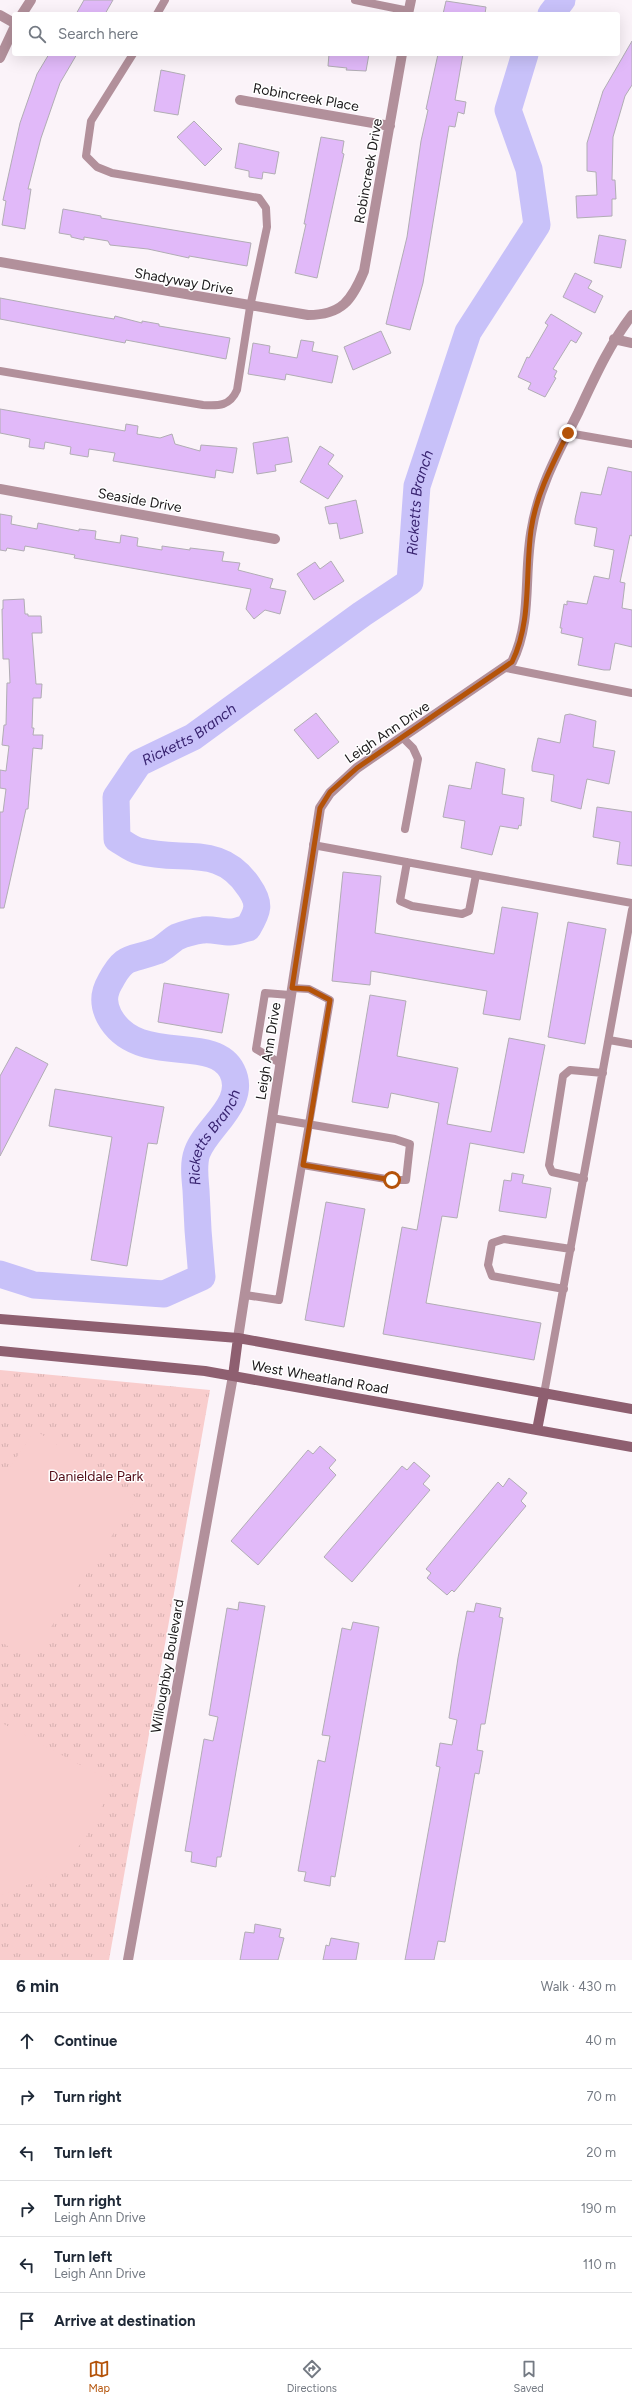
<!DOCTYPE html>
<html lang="en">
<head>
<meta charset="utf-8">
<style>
	body { margin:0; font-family:Figtree,sans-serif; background:#f6f6f7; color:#1f2937 }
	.stop { position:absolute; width:12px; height:12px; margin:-9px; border:3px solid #b45309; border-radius:50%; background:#fff }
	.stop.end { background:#b45309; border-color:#fff; box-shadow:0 1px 4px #0008 }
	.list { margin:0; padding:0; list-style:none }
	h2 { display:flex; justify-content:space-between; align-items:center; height:52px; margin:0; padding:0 16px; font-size:17px }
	h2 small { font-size:13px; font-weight:400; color:#747a83 }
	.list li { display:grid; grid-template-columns:26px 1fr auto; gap:12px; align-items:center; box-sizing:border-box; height:56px; padding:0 16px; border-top:1px solid #e0e1e3 }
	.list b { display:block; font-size:15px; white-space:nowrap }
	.list p { margin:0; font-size:13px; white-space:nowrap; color:#747a83 }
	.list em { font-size:13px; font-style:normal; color:#747a83 }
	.icon { flex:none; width:22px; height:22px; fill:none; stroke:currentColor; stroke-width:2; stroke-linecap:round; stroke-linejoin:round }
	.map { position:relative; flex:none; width:632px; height:1960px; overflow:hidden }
	.search { position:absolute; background:#fff; box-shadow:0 4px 16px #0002; left:12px; right:12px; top:12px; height:44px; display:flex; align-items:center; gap:10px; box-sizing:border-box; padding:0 14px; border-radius:4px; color:#747a83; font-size:15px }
	.sheet { height:388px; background:#fff }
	nav { display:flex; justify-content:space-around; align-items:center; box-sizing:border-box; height:56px; border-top:1px solid #e0e1e3; background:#fff; font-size:11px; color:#747a83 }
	nav a { display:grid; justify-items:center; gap:2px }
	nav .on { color:#b45309 }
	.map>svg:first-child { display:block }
	.park { fill:url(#park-tufts) }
	.pitch { fill:#f9cdcd }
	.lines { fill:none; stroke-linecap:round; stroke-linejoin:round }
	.river { stroke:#c8c1f9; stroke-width:27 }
	.building { fill:#e1b9f9; stroke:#b1adb4 }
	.service { stroke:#b2909b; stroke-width:8 }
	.minor { stroke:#b2909b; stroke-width:10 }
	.tertiary { stroke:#b2909b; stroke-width:10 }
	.secondary { stroke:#8e5f70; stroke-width:10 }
	.route { stroke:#b45309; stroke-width:5 }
	.labels { text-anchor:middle; stroke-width:3; stroke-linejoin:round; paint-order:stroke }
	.street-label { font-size:14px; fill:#1b181a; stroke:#fff }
	.park-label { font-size:14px; fill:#530d18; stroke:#fff }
	.water-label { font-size:15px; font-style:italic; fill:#392471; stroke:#fff }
</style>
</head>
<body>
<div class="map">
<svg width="632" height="1960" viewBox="0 0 632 1960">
	<defs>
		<pattern id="park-tufts" width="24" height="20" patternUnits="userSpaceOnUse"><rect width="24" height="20" fill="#f9cdcd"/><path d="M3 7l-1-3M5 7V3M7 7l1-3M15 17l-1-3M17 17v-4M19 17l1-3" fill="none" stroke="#d5afaf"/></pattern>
	</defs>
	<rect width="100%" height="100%" fill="#fbf3f9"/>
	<path class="park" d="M0,1370l210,20 -101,570h-109z"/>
	<path class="pitch" d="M35,1430l102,68 -108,162 -29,-19v-159z
		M0,1722l114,61 -30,58 -35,35 -49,20z"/>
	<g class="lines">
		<g class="river">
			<path d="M551,14l11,-14"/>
			<path id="s1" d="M0,1274l34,11 130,9 38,-17c-3,-29 -5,-58 -6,-87 -1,-12 -3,-26 1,-37 9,-26 51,-50 35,-82 -19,-38 -95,-3 -123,-55 -6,-12 -6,-22 1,-34 15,-29 21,-21 47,-31 7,-3 13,-10 20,-14 7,-3 19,-6 26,-7 9,-1 18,2 27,2 6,0 12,-3 18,-4 10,-17 13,-24 1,-41 -29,-44 -67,-24 -110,-36 -8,-2 -15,-8 -22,-12l-1,-42 23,-34 54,-26 169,-123 48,-32 7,-96 51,-154 69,-107 -8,-56 -21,-59 17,-56"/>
		</g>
	</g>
	<path class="building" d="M84,0h29l-8,14h-29z
		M446,1l40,6 -1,7h-42z
		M632,41v44l-7,11 -12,41 -1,43h3l1,19h-4v17l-35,2 -1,-22 21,-1 -1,-23 -9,-1v-28l16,-52z
		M49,54h28l-17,29 -19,55 -13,51h3l-6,40 -23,-4 4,-24 -3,-1 17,-77 17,-49z
		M329,54h40l-3,17 -20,-1 1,-2 -19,-2z
		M438,54h25l-8,46 11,2 -2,12 -6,-2 -3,15 -6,-1 -26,157 -13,47 -24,-6 21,-87 14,-96 7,-31 -2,-1z
		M161,70l24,5 -7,40 -24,-4z
		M194,121l28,28 -17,17 -28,-29z
		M321,137l23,4 -2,12 2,1 -27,124 -22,-5 11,-49h-2z
		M239,143l40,9 -4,22 -12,-2 -1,7 -13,-2v-6l-14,-3z
		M63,209l38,7v2l150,25 -4,23 -58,-10v2l-41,-9 -38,-4 -2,-4 -24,-4v3l-13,-3v-2l-12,-2z
		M599,235l27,5 -5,28 -27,-5z
		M575,273l17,8 -4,7 15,8 -8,17 -32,-16z
		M0,298l91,17 23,4 1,-3 27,7v-2l17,3v2l71,12 -4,21 -100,-19 -1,3 -125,-24z
		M551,314l31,19 -6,10 -5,-3 -18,29 4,2 -3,6 2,1 -11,19 -17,-8 3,-6 -13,-6 9,-20 2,1 19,-33 -3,-2z
		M381,331l10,22 -38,17 -9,-23z
		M301,340l13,2 -2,9 26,5 -6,27 -46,-9 -1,6 -37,-6 5,-31 17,3 -1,7 28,5z
		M0,409l125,22 1,-7 12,2 -1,8 23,4 12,-4 3,10 25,7 1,-6 36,3 -4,25 -17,-3 -1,8 -102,-17 2,-8 -26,-4 -1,8 -18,-3 1,-7 -26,-5 -1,7 -15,-2 1,-8 -30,-6z
		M288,437l4,25 -17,3 1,6 -19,3 -4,-31z
		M320,446l14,9 -6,9 15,12 -15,23 -28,-17z
		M608,467l24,5v64l-2,-1 -10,47 5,1 -3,25 10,2v37l-17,-4 -5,27h-6l-26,-5 5,-27 -22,-5 1,-5h-2l4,-24 3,1v-4l20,3 7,-28 15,3 5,-29 -20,-4 3,-18 -22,-4v-5l6,-27 20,3z
		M356,500l7,33 -23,6 -3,-16 -8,1 -4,-17z
		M0,514l12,2 -1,8 26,5 1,-6 41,8v-2l17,2 -1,8 25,4 1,-8 17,3 -1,8 25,4v-4l28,4v-2l34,4 -2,9 18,2 -2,7 35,9 -3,9 16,3 -6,23 -15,-4 -11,9 -8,-10 5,-20 -177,-31 1,-3 -50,-9 -1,5 -17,-3 -1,3 -6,-1z
		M331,561l13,20 -30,19 -17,-26 18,-12 5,7z
		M24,599l1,15h3v2h13l1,17h-10l4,51h6l-1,14h-8l-1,30h2l-1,7h10l-1,14 -9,-1 -5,61h-2l-22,99h-4v-96h3l3,-23 -6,-1v-18l6,1 3,-25 -7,-1 2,-20h2l1,-42h3l-1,-24h-6l-1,-50h1v-9z
		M316,713l23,29 -21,17 -24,-29z
		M570,714l26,7 -3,26 22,4 -6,33 -22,-5 -6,30 -30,-8 3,-26 -22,-4v-5l6,-28 22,5 5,-28z
		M476,762l29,7 -3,25 22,4 -3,28 -2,-1 -1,4 -18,-3 -8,29 -31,-7 4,-27 -22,-4 6,-32 22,4z
		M597,807l35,5v54l-15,-2 3,-22 -27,-5z
		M343,872l38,4 -6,57 119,21 8,-47 36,6 -18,107 -37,-6 4,-23 -116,-20 -1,14 -38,-4z
		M568,922l38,7 -21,115 -37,-7z
		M164,983l65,11 -7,39 -64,-11z
		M370,995l36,6 -9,55 61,12 -11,56 44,8 18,-94 36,7 -21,108 -54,-10 -13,75 -15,-2 -16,87 115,20 -7,37 -151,-26 19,-107 15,3 22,-127 -48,-10 -3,15 -36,-6z
		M16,1047l32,17 -48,92v-80z
		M55,1089l109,18 -7,37 -9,-1 -21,123 -36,-6 21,-123 -63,-11z
		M512,1173l12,2 -2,8 29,5 -5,30 -47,-7 5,-31 7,1z
		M326,1202l39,7 -21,118 -39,-7z
		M320,1446l16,14 -7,8 7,7 -78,90 -27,-24 77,-91 5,4z
		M414,1462l16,14 -7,8 7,6 -78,92 -28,-25 78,-91 5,4z
		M509,1478l18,15 -6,8 5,5 -72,86 -2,-2 -5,5 -20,-17 4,-5 -5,-4 72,-87 5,5z
		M239,1602l26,4 -44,251h-4l-1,10 -25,-5 1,-10 -7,-1 19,-112 9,2 5,-24 -9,-2 18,-107 11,2z
		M476,1603l25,5 -2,9 4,1 -18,106h-4l-4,26 6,1 -4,23 -4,-1 -30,169 -7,-1 -4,19h-29l35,-193 -4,-1 4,-23 12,2 5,-25 -8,-2 9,-60 9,-47 7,1z
		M353,1622l26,5 -44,250 -4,-1 -1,10 -26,-5 2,-9 -8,-1 20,-111 7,2 5,-26 -8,-1 20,-107 9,2z
		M255,1924l26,5 -2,8 5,1 -6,22h-38l5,-28 9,1z
		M331,1938l28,5 -3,17h-33l3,-15 3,1z"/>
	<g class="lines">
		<path class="service" d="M355,0l54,11
			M157,14l8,-14
			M0,371l203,34c16,1 27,1 34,-15l13,-83 17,-80 -1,-19 -7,-10 -147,-25 -15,-6 -11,-11 5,-35 42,-67
			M568,433l64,11
			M506,668l126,25
			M403,738l10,10 5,11 -13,70
			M313,845l319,58
			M407,862l-7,39 12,5 50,8 7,-3 7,-36
			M609,1040l23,4
			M280,1063l-24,-14 9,-56 25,2
			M272,1118l123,21 15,5 -4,36h-14l-89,-15
			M584,1179l-32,-7 -3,-7 14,-89 7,-6 33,3
			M564,1289l-72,-13 -4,-11 4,-22 12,-4 67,10
			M245,1295l34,5 51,-300 -21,-11 -17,-1
			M544,1394l88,-484"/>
		<path class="minor" d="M408,14l3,-14
			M240,100l150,26
			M0,262l308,53c34,0 44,-15 56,-44l38,-217
			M614,339l18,4
			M0,489l275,50
			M238,1338l82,-530 10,-15 27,-25 155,-106c21,-42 11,-89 20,-134 7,-42 27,-77 46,-115 16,-34 31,-68 54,-98
			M128,1960l105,-584"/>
		<path class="tertiary" d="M22,14l9,-14
			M0,15l14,8
			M0,58l14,-30"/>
		<path class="secondary" d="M0,1319l238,19 394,71
			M0,1351l205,20 427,76
			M233,1376l5,-38
			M537,1430l7,-36"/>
	</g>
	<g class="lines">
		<path class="route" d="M392,1180l-89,-15 27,-165 -21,-11 -17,-1 28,-180 10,-16 27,-24 155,-106c20,-41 13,-88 19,-132 5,-35 21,-65 37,-97"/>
	</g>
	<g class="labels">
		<g class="street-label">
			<text transform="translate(306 97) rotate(10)" y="5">Robincreek Place</text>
			<text transform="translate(368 171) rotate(-80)" y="5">Robincreek Drive</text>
			<text transform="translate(184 281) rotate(10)" y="5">Shadyway Drive</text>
			<text transform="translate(140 500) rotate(10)" y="5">Seaside Drive</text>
			<text transform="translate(387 732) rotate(-34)" y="5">Leigh Ann Drive</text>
			<text transform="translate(268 1051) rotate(-81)" y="5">Leigh Ann Drive</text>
			<text transform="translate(320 1377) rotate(10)" y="5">West Wheatland Road</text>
			<text transform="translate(167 1666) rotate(-80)" y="5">Willoughby Boulevard</text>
		</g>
		<g class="park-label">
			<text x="96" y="1481">Danieldale Park</text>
		</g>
		<g class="water-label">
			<text dy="5" stroke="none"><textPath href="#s1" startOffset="1440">Ricketts Branch</textPath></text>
			<text dy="5" stroke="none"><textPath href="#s1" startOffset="1091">Ricketts Branch</textPath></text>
			<text dy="5" stroke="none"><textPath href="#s1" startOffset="353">Ricketts Branch</textPath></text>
		</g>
	</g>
</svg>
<div class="stop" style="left:392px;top:1180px"></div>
<div class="stop end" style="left:568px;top:433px"></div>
<div class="search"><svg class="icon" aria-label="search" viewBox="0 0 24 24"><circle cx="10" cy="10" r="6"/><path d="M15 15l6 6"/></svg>Search here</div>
</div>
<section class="sheet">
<h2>6 min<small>Walk · 430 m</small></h2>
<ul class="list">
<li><svg class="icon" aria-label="ahead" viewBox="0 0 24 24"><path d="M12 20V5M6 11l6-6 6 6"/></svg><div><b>Continue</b></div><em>40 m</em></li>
<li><svg class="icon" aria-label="right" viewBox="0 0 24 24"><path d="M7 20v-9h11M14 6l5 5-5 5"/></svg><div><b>Turn right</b></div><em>70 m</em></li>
<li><svg class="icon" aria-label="left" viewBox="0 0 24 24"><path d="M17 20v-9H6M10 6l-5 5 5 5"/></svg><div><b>Turn left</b></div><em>20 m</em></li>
<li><svg class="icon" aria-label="right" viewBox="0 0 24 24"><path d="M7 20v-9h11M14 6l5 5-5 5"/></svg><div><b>Turn right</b><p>Leigh Ann Drive</p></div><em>190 m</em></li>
<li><svg class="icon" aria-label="left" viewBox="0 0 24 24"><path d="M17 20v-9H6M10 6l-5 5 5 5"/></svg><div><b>Turn left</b><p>Leigh Ann Drive</p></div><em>110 m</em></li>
<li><svg class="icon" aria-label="arrive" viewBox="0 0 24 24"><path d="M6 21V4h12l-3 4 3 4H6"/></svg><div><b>Arrive at destination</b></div></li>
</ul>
</section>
<nav>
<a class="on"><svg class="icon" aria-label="map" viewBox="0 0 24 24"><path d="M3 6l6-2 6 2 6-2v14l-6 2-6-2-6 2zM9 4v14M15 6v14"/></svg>Map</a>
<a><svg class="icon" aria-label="directions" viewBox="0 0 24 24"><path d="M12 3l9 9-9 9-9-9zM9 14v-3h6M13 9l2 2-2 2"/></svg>Directions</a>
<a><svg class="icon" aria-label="saved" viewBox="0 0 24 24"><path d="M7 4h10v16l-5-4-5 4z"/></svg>Saved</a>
</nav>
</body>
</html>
